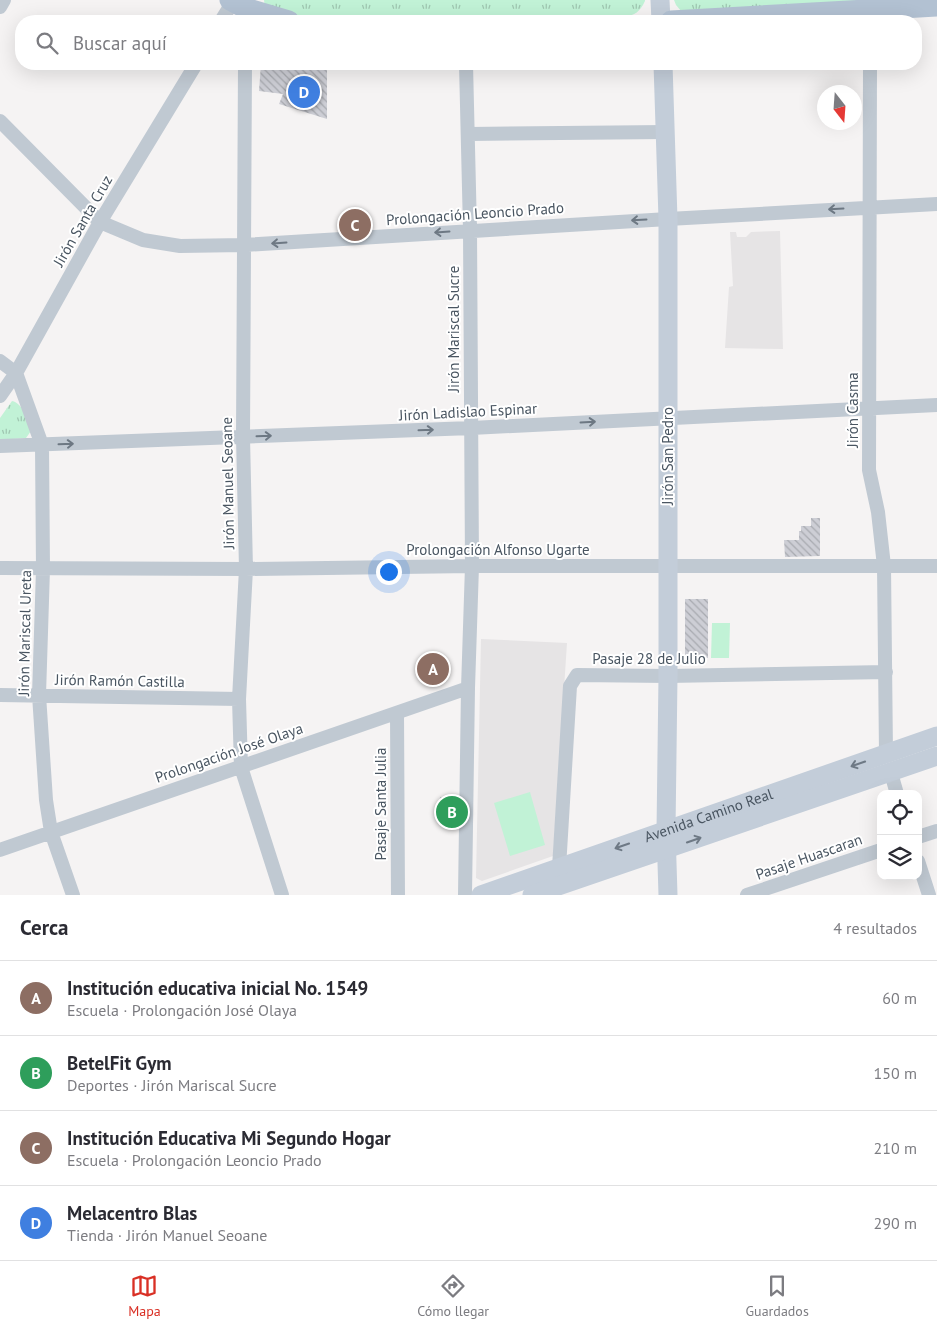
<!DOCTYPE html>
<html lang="es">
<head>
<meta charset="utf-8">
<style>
	body { margin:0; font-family:"PT Sans",sans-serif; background:#f2f2f3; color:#2b2b33 }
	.controls { position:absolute; right:15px; bottom:15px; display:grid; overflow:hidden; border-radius:10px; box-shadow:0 5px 20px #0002 }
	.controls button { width:45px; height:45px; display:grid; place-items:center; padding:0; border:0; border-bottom:1px solid #e1e1e2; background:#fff; color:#2b2b33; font:25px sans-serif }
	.compass { position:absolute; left:817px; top:85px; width:45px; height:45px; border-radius:50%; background:#fff; box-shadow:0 5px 20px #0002; rotate:163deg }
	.you { position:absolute; left:388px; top:571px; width:18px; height:18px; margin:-12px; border:4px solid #fff; border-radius:50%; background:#1a73e8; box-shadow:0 0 0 8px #1a73e833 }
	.badge { display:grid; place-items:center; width:32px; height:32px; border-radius:50%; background:#d93025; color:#fff; font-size:16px; font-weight:700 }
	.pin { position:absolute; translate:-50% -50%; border:2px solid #fff; box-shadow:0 1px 5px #0006 }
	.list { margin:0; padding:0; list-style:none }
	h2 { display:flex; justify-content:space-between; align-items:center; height:65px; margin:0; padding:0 20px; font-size:21px }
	h2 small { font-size:16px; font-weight:400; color:#7c7c81 }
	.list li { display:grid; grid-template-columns:32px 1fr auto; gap:15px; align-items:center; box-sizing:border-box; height:75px; padding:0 20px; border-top:1px solid #e1e1e2 }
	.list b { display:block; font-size:19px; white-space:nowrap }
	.list p { margin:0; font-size:16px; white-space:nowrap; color:#7c7c81 }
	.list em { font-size:16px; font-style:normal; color:#7c7c81 }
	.icon { flex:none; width:28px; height:28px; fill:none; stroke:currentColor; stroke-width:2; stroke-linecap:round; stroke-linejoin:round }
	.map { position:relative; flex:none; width:937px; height:895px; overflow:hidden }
	.search { position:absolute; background:#fff; box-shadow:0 5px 20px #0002; left:15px; right:15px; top:15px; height:55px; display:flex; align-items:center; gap:12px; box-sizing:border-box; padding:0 18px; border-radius:20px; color:#7c7c81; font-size:19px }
	.sheet { height:365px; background:#fff }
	nav { display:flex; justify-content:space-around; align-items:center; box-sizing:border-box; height:70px; border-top:1px solid #e1e1e2; background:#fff; font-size:14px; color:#7c7c81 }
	nav a { display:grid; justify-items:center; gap:2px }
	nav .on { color:#d93025 }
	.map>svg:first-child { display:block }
	.education { fill:#e6e4e5 }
	.grass { fill:url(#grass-tufts) }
	.garden { fill:#c1f2d6 }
	.building { fill:url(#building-back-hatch) }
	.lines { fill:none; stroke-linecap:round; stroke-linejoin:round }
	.street { stroke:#c0c9d2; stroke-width:14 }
	.secondary { stroke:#c3cdd9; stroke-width:19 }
	.primary { stroke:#b2c1d2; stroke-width:21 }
	.oneway { stroke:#6d7883 }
	.oneway2 { stroke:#6e7985 }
	.labels { text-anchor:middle; stroke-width:4; stroke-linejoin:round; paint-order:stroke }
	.street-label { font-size:15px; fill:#495561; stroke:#fff }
</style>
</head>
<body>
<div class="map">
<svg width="937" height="895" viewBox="0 0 937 895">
	<defs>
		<pattern id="grass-tufts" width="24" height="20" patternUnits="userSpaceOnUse" patternTransform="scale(1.25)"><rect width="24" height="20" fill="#c1f2d6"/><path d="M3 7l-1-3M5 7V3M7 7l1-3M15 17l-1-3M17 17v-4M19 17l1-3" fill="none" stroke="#9fc7b1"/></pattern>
		<pattern id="building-back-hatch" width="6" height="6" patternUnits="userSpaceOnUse" patternTransform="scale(1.25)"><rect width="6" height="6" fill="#cdced5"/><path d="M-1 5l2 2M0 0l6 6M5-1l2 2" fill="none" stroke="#a8aab0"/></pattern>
	</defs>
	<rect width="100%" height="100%" fill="#f5f3f3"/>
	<path class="education" d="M780,231l3,118 -58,-1 4,-61 4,-1 -3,-54h6l1,5h9l5,-5z
		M481,639l86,4 -14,213 -71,25 -6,-3z"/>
	<path class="grass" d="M264,0h381v1c-5,11 -10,14 -21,16l-79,4h-235l-19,-3 -26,-10z
		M674,0h219l-212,11 -5,-6z
		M12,401c11,2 17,21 19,30l-5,7 -26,2v-22z"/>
	<path class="garden" d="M712,623h18l-1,35h-18z
		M530,792l15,53 -35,11 -16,-53z"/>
	<path class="building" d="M261,64h66v55l-48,-15 4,-10 -24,-3z
		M811,518h9v38l-35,1 -1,-17h15v-9h2v-5h10z
		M685,599h23v59h-23z
		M440,797h17l-1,26h-17z"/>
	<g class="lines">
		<path class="street" d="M0,7l4,-7
			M221,21l13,-21
			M245,64l-2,373 3,132 -7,130 2,68 41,128
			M870,64l-1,406 9,42 6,54 2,188
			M0,121l100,101 43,18 37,6 64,-1 424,-26 269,-15
			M469,134l197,-2
			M0,361l16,12 26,72 1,124 -4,126 7,105 5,32 22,63
			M0,396l16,-23 84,-151 96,-158
			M0,446l471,-18 466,-23
			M0,568l246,1 226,-3h465
			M0,695l239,4
			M397,713l1,182
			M891,773l6,21
			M918,837l19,-6
			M0,850l468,-162
			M918,861l11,34
			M559,868l11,-182 7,-11 91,1 218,-4
			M465,895l3,-207 4,-122 -2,-336 -4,-166
			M747,895l134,-45"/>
		<g class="secondary">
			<path d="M660,0l1,21"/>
			<path d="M663,64l5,155v457l-2,155 2,64"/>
			<path id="s1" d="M481,895l456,-159"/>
			<path d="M532,895l405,-139"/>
		</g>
		<path class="primary" d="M230,0l15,8 44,13
			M671,21l266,-15"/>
	</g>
	<defs><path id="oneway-shaft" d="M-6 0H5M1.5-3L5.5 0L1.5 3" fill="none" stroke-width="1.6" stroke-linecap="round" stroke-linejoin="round" transform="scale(1.25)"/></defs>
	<g class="oneway">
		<use href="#oneway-shaft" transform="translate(836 209) rotate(177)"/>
		<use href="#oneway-shaft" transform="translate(639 220) rotate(177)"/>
		<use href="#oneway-shaft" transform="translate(442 232) rotate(176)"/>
		<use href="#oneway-shaft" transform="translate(279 243) rotate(176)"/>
		<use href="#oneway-shaft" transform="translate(588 422) rotate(-3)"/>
		<use href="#oneway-shaft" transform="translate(426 430) rotate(-2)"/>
		<use href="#oneway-shaft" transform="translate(264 436) rotate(-2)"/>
		<use href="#oneway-shaft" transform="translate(66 444) rotate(-2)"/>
	</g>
	<g class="oneway2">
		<use href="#oneway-shaft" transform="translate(858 764) rotate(161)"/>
		<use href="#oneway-shaft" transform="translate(694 840) rotate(-19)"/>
		<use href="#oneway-shaft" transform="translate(622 846) rotate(161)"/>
	</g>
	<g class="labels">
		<g class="street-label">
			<text transform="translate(475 214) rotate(-4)" y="5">Prolongación Leoncio Prado</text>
			<text transform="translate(83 221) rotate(-60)" y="5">Jirón Santa Cruz</text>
			<text transform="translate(454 329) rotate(-90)" y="5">Jirón Mariscal Sucre</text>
			<text transform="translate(853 410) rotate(-90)" y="5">Jirón Casma</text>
			<text transform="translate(468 412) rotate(-3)" y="5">Jirón Ladislao Espinar</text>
			<text transform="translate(668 456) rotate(-90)" y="5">Jirón San Pedro</text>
			<text transform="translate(228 483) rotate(-91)" y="5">Jirón Manuel Seoane</text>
			<text x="498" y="555">Prolongación Alfonso Ugarte</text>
			<text transform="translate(25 633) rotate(-89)" y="5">Jirón Mariscal Ureta</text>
			<text x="649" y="664">Pasaje 28 de Julio</text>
			<text transform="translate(120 681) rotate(1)" y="5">Jirón Ramón Castilla</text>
			<text transform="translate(229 753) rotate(-19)" y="5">Prolongación José Olaya</text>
			<text transform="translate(381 804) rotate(-90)" y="5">Pasaje Santa Julia</text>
			<text dy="5" stroke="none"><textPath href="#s1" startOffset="241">Avenida Camino Real</textPath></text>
			<text transform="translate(809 857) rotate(-19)" y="5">Pasaje Huascaran</text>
		</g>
	</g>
</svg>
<div class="controls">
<button><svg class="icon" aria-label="locate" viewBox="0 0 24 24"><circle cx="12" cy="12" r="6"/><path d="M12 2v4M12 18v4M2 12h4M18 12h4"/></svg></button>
<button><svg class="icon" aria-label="layers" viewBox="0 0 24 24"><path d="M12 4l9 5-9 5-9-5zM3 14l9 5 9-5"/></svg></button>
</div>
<svg class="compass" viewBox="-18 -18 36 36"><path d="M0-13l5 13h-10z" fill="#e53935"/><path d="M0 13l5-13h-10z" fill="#7c7c81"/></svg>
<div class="you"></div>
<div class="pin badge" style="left:433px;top:669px;background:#8d6e63">A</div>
<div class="pin badge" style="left:452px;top:812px;background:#2e9e5b">B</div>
<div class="pin badge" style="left:355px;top:225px;background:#8d6e63">C</div>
<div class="pin badge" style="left:304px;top:92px;background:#3f7fe0">D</div>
<div class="search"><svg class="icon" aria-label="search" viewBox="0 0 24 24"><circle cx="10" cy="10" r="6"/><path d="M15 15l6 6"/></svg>Buscar aquí</div>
</div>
<section class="sheet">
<h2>Cerca<small>4 resultados</small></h2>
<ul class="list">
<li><span class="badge" style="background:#8d6e63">A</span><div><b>Institución educativa inicial No. 1549</b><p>Escuela · Prolongación José Olaya</p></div><em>60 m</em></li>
<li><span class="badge" style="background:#2e9e5b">B</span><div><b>BetelFit Gym</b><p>Deportes · Jirón Mariscal Sucre</p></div><em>150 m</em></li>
<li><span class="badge" style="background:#8d6e63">C</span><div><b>Institución Educativa Mi Segundo Hogar</b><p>Escuela · Prolongación Leoncio Prado</p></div><em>210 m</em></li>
<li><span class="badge" style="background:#3f7fe0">D</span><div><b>Melacentro Blas</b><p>Tienda · Jirón Manuel Seoane</p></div><em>290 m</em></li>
</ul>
</section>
<nav>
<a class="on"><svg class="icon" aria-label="map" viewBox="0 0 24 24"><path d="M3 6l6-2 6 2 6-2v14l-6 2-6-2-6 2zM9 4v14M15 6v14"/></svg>Mapa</a>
<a><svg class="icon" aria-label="directions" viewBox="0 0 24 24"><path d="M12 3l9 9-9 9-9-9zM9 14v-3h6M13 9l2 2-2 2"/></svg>Cómo llegar</a>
<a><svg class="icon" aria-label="saved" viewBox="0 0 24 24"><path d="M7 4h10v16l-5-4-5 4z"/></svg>Guardados</a>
</nav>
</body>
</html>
